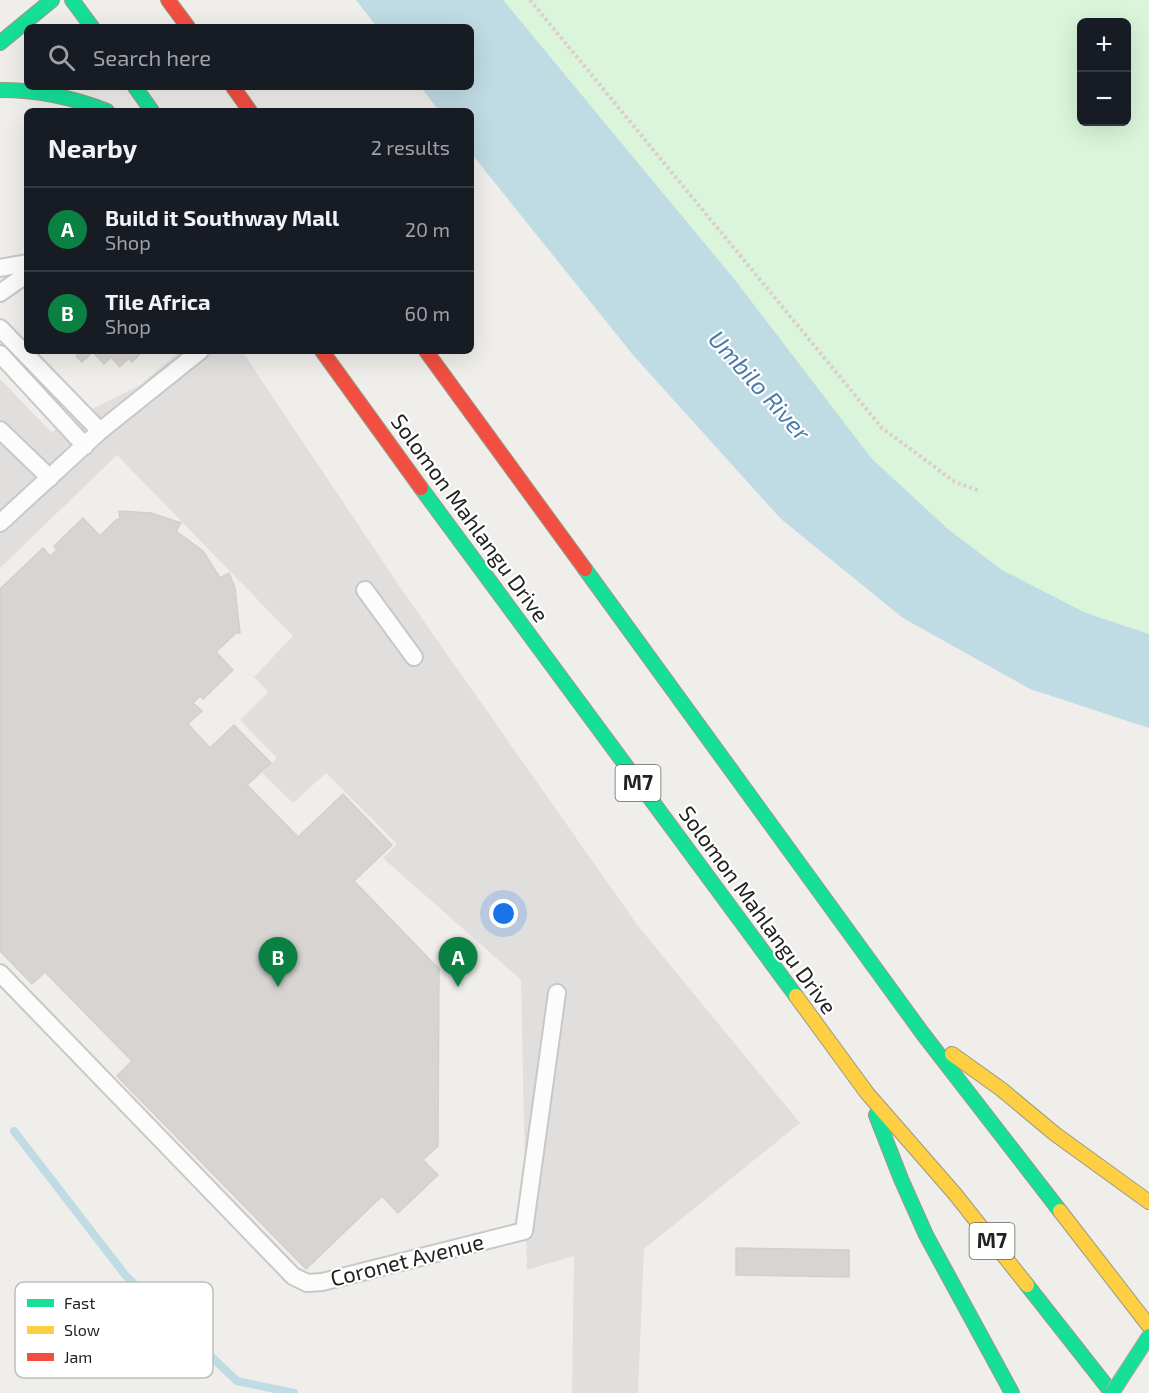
<!DOCTYPE html>
<html lang="en">
<head>
<meta charset="utf-8">
<style>
	body { margin:0; font-family:"Exo 2",sans-serif; background:#20242c; color:#f1f3f6 }
	.controls { position:absolute; right:18px; top:18px; display:grid; overflow:hidden; border-radius:9px; box-shadow:0 6px 24px #0002 }
	.controls button { width:54px; height:54px; display:grid; place-items:center; padding:0; border:0; border-bottom:2px solid #363941; background:#171b24; color:#f1f3f6; font:30px sans-serif }
	.you { position:absolute; left:504px; top:914px; width:21px; height:21px; margin:-15px; border:4px solid #fff; border-radius:50%; background:#1a73e8; box-shadow:0 0 0 9px #1a73e833 }
	.badge { display:grid; place-items:center; width:39px; height:39px; border-radius:50%; background:#0b8043; color:#fff; font-size:20px; font-weight:700 }
	.pin { position:absolute; translate:-50% -50px; filter:drop-shadow(0 2px 3px #0008) }
	.pin::after { content:''; position:absolute; top:32px; width:21px; height:18px; background:inherit; clip-path:polygon(0 0,100% 0,50% 100%) }
	.list { margin:0; padding:0; list-style:none }
	h2 { display:flex; justify-content:space-between; align-items:center; height:78px; margin:0; padding:0 24px; font-size:26px }
	h2 small { font-size:20px; font-weight:400; color:#9ea1a6 }
	.list li { display:grid; grid-template-columns:39px 1fr auto; gap:18px; align-items:center; box-sizing:border-box; height:84px; padding:0 24px; border-top:2px solid #363941 }
	.list b { display:block; font-size:22px; white-space:nowrap }
	.list p { margin:0; font-size:20px; white-space:nowrap; color:#9ea1a6 }
	.list em { font-size:20px; font-style:normal; color:#9ea1a6 }
	.icon { flex:none; width:33px; height:33px; fill:none; stroke:currentColor; stroke-width:2; stroke-linecap:round; stroke-linejoin:round }
	.map { position:relative; flex:none; width:1149px; height:1393px; overflow:hidden }
	.search { position:absolute; background:#171b24; box-shadow:0 6px 24px #0002; left:24px; top:24px; width:450px; height:66px; display:flex; align-items:center; gap:15px; box-sizing:border-box; padding:0 21px; border-radius:9px; color:#9ea1a6; font-size:22px }
	.panel { position:absolute; background:#171b24; box-shadow:0 6px 24px #0002; left:24px; top:108px; width:450px; height:246px; border-radius:9px }
	.map>svg:first-child { display:block }
	.park { fill:#daf5da; fill-rule:evenodd }
	.parking { fill:#e0dfde }
	.water { fill:#bfdbe3 }
	.lines { fill:none; stroke-linecap:round; stroke-linejoin:round }
	.stream { stroke:#bfdbe3; stroke-width:8 }
	.building { fill:#d7d4d2; stroke:#d3d0cc; stroke-width:1.5 }
	.lane-casing { stroke:#c9c8c7; stroke-width:20 }
	.fast-casing { stroke:#999a82; stroke-width:16 }
	.slow-casing { stroke:#999a82; stroke-width:16 }
	.jam-casing { stroke:#999a82; stroke-width:16 }
	.path { stroke:#dccecd; stroke-width:4; stroke-dasharray:3 3; stroke-linecap:butt }
	.lane { stroke:#fdfcfc; stroke-width:16 }
	.fast { stroke:#16e098; stroke-width:14 }
	.slow { stroke:#ffcf43; stroke-width:14 }
	.jam { stroke:#f24e42; stroke-width:14 }
	.fast-bridge-casing { stroke:#c5a2ac; stroke-width:16; stroke-linecap:butt }
	.fast-bridge { stroke:#16e098; stroke-width:14 }
	.labels { text-anchor:middle; stroke-width:4.5; stroke-linejoin:round; paint-order:stroke }
	.shield { fill:#fff; stroke:#646464; stroke-width:1.5 }
	.shield-label { font-size:21px; font-weight:bold; fill:#222 }
	.street-label { font-size:22px; fill:#222; stroke:#fff }
	.water-label { font-size:24px; font-style:italic; fill:#4a7aab; stroke:#fff }
	.key { fill:#fff; stroke:#bdbdbd; stroke-width:1.5 }
	.key-label { font-size:16px; fill:#222 }
</style>
</head>
<body>
<div class="map">
<svg width="1149" height="1393" viewBox="0 0 1149 1393">
	<rect width="100%" height="100%" fill="#f0eeeb"/>
	<path class="park" d="M503,0h646v634l-63,-21 -84,-43 -53,-40 -77,-71 -137,-179zM1082,22h44v100h-44z"/>
	<path class="parking" d="M180,351h62l162,242 234,333 162,197 -156,126 -6,144h-66l2,-137 -47,14 -6,-290 -138,-122 14,-14 -71,-71 -33,30 -31,-30 15,-15 -37,-38 28,-28 -14,-15 39,-41 -176,-181 -117,113v-189l52,54 8,-8 80,-40z"/>
	<path class="water" d="M356,0h147l232,280 137,179 77,71 53,40 84,43 63,21v94l-119,-39 -127,-71 -122,-99 -148,-164 -162,-202v-42h-32l-18,-24h50v-60h-94z"/>
	<g class="lines">
		<path class="stream" d="M14,1131l112,145 111,105 57,12"/>
	</g>
	<path class="building" d="M80,351h58l1,4 -7,7 -3,-4 -9,9 -9,-10 -7,7 -11,-12 -11,10 -6,-6z
		M119,511l32,2 30,10 -5,8 27,20 17,27 9,-5 6,15 5,45h-4l-20,19 17,18 -30,29 -3,-3 -7,7 9,8 -14,13 22,24 24,-23 37,38 -24,22 51,52 45,-43 49,51 -38,36 85,88 -1,177 -15,14 15,15 -40,38 -16,-17 -76,73 -189,-193 15,-15 -87,-89 -13,12 -32,-33v-362l43,-41 7,8 7,-6 -3,-4 29,-28 17,18 16,-16 4,-1z
		M736,1248l113,2v27l-113,-2z"/>
	<g class="lines">
		<g class="lane-casing">
			<path id="lane" d="M0,268l27,-5
				M0,293l27,-19
				M0,328l100,103
				M0,354l85,92
				M0,430l50,48
				M0,523l100,-92 100,-80
				M365,590l49,67
				M0,973l293,303 14,7 15,-1 202,-51 33,-238"/>
		</g>
		<g class="fast-casing">
			<path id="fast" d="M72,0l20,27
				M0,43l52,-43
				M135,87l17,24
				M0,90c37,0 72,7 107,21
				M421,488l375,508
				M585,569l338,465 137,177
				M876,1115l25,64 25,56 86,158
				M1027,1285l85,108"/>
		</g>
		<g class="slow-casing">
			<path id="slow" d="M796,996l71,97 88,101 72,91
				M952,1054l49,35 54,45 94,68
				M1060,1211l89,115"/>
		</g>
		<g class="jam-casing">
			<path id="jam" d="M168,0l20,27
				M233,87l17,24
				M322,351l99,137
				M426,351l159,218"/>
		</g>
		<path class="path" d="M530,0l352,428 73,54 25,9"/>
		<use href="#lane" class="lane"/>
		<use href="#fast" class="fast"/>
		<use href="#slow" class="slow"/>
		<use href="#jam" class="jam"/>
		<g class="fast-bridge-casing">
			<path id="fast-bridge" d="M1112,1393l37,-57"/>
		</g>
		<use href="#fast-bridge" class="fast-bridge"/>
	</g>
	<g class="labels">
		<g class="shield">
			<rect x="615.5" y="765" width="45" height="36" rx="4.5"/>
			<rect x="969.5" y="1223" width="45" height="36" rx="4.5"/>
		</g>
		<g class="shield-label">
			<text x="638" y="790">M7</text>
			<text x="992" y="1248">M7</text>
		</g>
		<g class="street-label">
			<text transform="translate(470 518) rotate(54)" y="8">Solomon Mahlangu Drive</text>
			<text transform="translate(758 910) rotate(54)" y="8">Solomon Mahlangu Drive</text>
			<text transform="translate(407 1260) rotate(-14)" y="8">Coronet Avenue</text>
		</g>
		<g class="water-label">
			<text transform="translate(759 386) rotate(48)" y="8">Umbilo River</text>
		</g>
	</g>
	<rect x="15" y="1282" width="198" height="96" rx="9" class="key"/>
	<rect x="27" y="1299" width="27" height="8" fill="#16e098"/>
	<rect x="27" y="1326" width="27" height="8" fill="#ffcf43"/>
	<rect x="27" y="1353" width="27" height="8" fill="#f24e42"/>
	<g class="key-label">
		<text x="64" y="1309">Fast</text>
		<text x="64" y="1336">Slow</text>
		<text x="64" y="1363">Jam</text>
	</g>
</svg>
<div class="controls">
<button>+</button>
<button>−</button>
</div>
<div class="you"></div>
<div class="pin badge" style="left:458px;top:987px">A</div>
<div class="pin badge" style="left:278px;top:987px">B</div>
<div class="search"><svg class="icon" aria-label="search" viewBox="0 0 24 24"><circle cx="10" cy="10" r="6"/><path d="M15 15l6 6"/></svg>Search here</div>
<section class="panel">
<h2>Nearby<small>2 results</small></h2>
<ul class="list">
<li><span class="badge">A</span><div><b>Build it Southway Mall</b><p>Shop</p></div><em>20 m</em></li>
<li><span class="badge">B</span><div><b>Tile Africa</b><p>Shop</p></div><em>60 m</em></li>
</ul>
</section>
</div>
</body>
</html>
